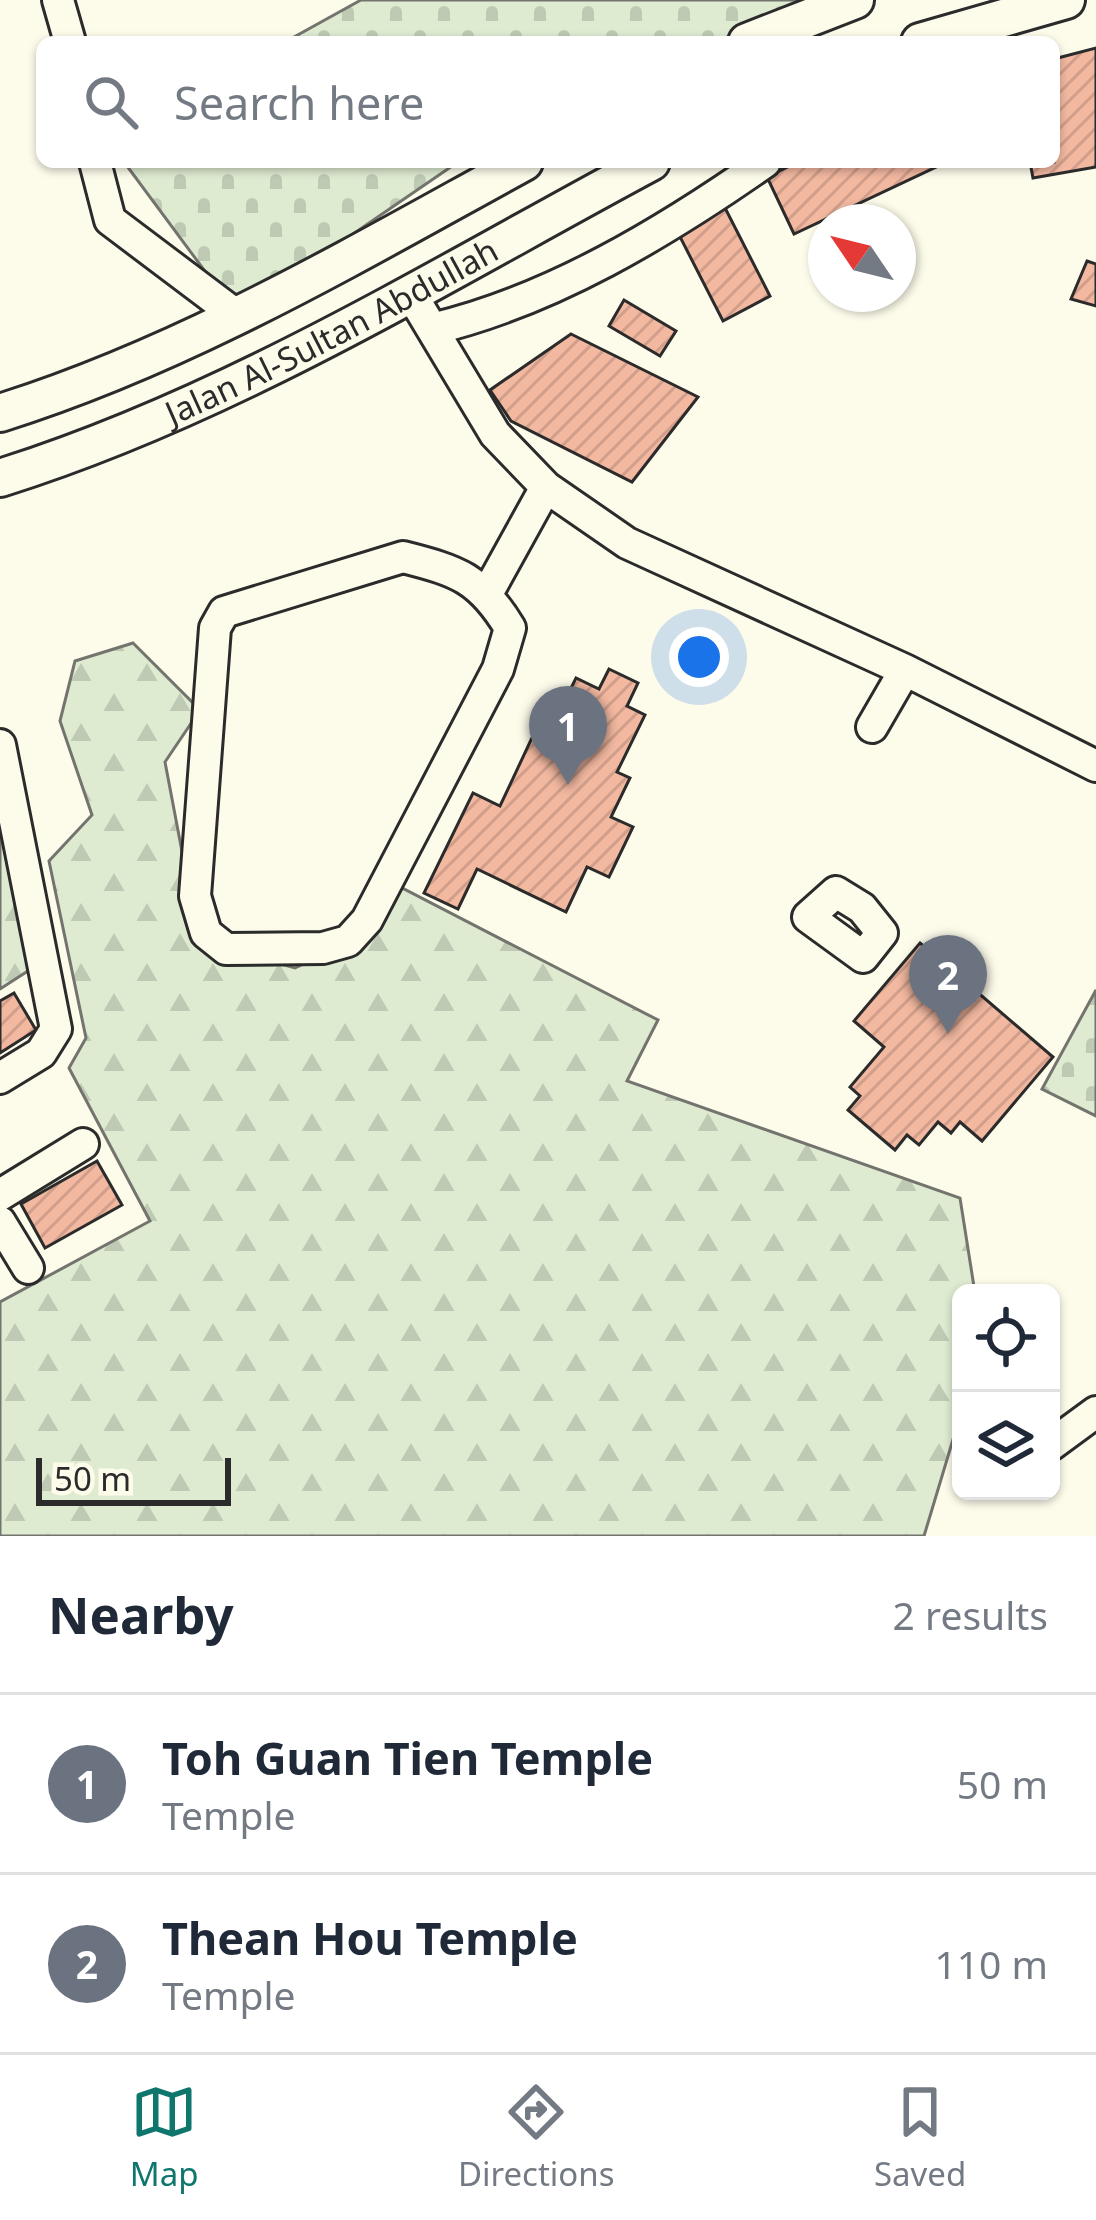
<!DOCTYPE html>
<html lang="en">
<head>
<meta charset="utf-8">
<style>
	body { margin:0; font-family:"Noto Sans",sans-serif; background:#f2f2f3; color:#1f2937 }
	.controls { position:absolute; right:36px; bottom:36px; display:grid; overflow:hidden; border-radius:18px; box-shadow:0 3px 9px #0004 }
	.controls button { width:108px; height:108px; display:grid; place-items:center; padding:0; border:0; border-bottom:3px solid #e0e1e3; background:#fff; color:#1f2937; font:60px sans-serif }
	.compass { position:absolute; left:808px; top:204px; width:108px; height:108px; border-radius:50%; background:#fff; box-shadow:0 3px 9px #0004; rotate:305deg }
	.scale { position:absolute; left:36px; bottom:30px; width:195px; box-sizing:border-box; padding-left:12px; border:6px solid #2b2b2b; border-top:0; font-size:33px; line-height:42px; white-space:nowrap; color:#2b2b2b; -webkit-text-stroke:9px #fdfbea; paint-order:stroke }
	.you { position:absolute; left:699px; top:657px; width:42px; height:42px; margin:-30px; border:9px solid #fff; border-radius:50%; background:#1a73e8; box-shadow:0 0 0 18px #1a73e833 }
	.badge { display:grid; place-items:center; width:78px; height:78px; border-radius:50%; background:#0f766e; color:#fff; font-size:39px; font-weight:700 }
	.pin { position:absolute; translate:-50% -99px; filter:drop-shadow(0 3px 6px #0008) }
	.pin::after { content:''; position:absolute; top:63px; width:42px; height:36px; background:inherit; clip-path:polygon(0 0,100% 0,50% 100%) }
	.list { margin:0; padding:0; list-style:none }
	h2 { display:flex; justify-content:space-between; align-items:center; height:156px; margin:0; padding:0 48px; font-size:51px }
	h2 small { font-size:39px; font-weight:400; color:#747a83 }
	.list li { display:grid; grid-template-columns:78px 1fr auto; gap:36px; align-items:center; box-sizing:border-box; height:180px; padding:0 48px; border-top:3px solid #e0e1e3 }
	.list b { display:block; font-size:45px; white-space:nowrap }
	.list p { margin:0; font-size:39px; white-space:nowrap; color:#747a83 }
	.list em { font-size:39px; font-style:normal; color:#747a83 }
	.icon { flex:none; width:66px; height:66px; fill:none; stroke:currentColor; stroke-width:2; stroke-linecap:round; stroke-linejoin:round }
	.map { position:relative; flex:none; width:1096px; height:1536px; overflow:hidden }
	.search { position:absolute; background:#fff; box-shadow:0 3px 9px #0004; left:36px; right:36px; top:36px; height:132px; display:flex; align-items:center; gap:30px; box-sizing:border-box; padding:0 42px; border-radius:18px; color:#747a83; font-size:45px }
	.sheet { height:516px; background:#fff }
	nav { display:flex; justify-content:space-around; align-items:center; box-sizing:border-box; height:168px; border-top:3px solid #e0e1e3; background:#fff; font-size:33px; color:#747a83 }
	nav a { display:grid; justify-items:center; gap:6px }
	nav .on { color:#0f766e }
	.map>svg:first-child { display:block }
	.forest { fill:url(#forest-firs); stroke:#74746e; stroke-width:3 }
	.cemetery { fill:url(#cemetery-stones); stroke:#74746e; stroke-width:3 }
	.building { fill:url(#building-hatch); stroke:#2b2b2b; stroke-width:3 }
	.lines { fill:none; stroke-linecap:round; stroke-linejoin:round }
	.minor-casing { stroke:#2b2b2b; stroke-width:36 }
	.major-casing { stroke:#2b2b2b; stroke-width:42 }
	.minor { stroke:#fdfbea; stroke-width:30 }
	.major { stroke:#fdfbea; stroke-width:36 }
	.labels { text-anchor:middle; stroke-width:9; stroke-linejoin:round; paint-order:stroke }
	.street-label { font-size:33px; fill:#2b2b2b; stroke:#fdfbea }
</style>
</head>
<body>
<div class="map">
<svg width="1096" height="1536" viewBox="0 0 1096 1536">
	<defs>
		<pattern id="forest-firs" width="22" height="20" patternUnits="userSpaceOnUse" patternTransform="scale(3)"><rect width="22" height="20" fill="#deebd1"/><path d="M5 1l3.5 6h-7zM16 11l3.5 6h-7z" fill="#bfcab4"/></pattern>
		<pattern id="cemetery-stones" width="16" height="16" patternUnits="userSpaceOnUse" patternTransform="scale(3)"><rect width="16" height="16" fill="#deebd1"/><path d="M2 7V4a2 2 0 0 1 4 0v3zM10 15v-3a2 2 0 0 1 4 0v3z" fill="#bfcab4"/></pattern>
		<pattern id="building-hatch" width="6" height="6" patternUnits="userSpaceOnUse" patternTransform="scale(3)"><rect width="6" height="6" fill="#f2b8a0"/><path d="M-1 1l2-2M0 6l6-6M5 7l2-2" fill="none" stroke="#d09e8a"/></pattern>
	</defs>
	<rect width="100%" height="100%" fill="#fdfbea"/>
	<path class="forest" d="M133,643l67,67 -35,52 34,179 96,27 66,-31 41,-49 256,132 -31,61 333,117 15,95h-14v120l-37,123h-924v-234l150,-81 -81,-153 17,-30 -37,-177 43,-46 -32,-94 15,-60z
		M0,808l31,161 -31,20z"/>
	<path class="cemetery" d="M361,0h471l-118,42h-429z
		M124,162h334l-140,96 -91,43z
		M1096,990v126l-54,-27z"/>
	<path class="building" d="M1096,48v119l-63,11 -3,-16h24v-103z
		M798,162h135l3,5 -142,67 -27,-57z
		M722,202l48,94 -47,25 -48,-94z
		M1087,261l9,3v42l-25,-7z
		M624,300l52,31 -16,25 -51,-30z
		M571,334l127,63 -66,85 -121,-61 -21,-31z
		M609,669l29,14 -11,23 18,9 -28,57 13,6 -19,39 22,10 -24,50 -22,-10 -21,45 -89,-43 -19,40 -34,-16 49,-100 27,13 38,-81 12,6 26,-53 23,11z
		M920,943l133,114 -71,84 -22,-19 -9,11 -13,-11 -19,23 -12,-10 -12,15 -47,-40 12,-14 -10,-9 34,-40 -30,-26z
		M14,993l22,37 -36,23v-52z
		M97,1161l25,44 -77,43 -24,-44z"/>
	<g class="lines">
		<g class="minor-casing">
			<path id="minor" d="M58,0l12,42
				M95,162l15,58 126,95
				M411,294l84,140 51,53 81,56 278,127 191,96
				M432,329c119,-28 233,-97 333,-167
				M403,557c55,14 77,21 107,71l-12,41 -131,251 -19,21 -25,7 -97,1 -20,-16 -11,-37 20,-268 9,-16z
				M488,592l58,-105
				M872,727l33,-57
				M0,745l56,284 -15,24 -41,25
				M836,892l26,16 20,25 -19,24 -55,-40z
				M0,1195l83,-51
				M0,1222l28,46
				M1051,1445l45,-33"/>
		</g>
		<g class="major-casing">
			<g id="major">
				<path d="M747,42l108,-42"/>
				<path d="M920,42l146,-42"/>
				<path d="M0,413c185,-58 354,-158 524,-251"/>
				<path id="s1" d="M0,478c232,-73 438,-202 651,-316"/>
			</g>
		</g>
		<use href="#minor" class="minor"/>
		<use href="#major" class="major"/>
	</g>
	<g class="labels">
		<g class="street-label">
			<text dy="12" stroke="none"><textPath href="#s1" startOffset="363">Jalan Al-Sultan Abdullah</textPath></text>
		</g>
	</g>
</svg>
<div class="controls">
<button><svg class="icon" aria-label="locate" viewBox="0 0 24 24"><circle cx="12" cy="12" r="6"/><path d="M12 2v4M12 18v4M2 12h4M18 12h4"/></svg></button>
<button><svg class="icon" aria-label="layers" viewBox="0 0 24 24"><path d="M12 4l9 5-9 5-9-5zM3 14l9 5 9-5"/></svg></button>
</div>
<svg class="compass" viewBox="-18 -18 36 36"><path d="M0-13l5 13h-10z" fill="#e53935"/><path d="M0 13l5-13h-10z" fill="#747a83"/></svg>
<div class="scale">50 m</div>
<div class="you"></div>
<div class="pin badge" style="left:568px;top:785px;background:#6b7280">1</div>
<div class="pin badge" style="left:948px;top:1034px;background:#6b7280">2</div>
<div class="search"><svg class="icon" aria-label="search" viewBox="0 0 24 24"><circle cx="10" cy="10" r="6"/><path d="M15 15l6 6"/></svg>Search here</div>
</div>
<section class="sheet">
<h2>Nearby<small>2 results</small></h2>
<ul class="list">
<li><span class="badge" style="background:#6b7280">1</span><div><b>Toh Guan Tien Temple</b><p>Temple</p></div><em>50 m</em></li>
<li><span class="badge" style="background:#6b7280">2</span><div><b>Thean Hou Temple</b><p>Temple</p></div><em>110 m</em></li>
</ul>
</section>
<nav>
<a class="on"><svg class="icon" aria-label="map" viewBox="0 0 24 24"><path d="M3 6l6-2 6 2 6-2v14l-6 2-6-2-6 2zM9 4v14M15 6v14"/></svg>Map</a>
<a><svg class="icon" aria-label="directions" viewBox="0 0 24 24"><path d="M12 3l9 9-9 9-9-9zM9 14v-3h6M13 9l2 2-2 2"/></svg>Directions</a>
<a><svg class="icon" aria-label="saved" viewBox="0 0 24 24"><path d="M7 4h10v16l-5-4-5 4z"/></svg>Saved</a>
</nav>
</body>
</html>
